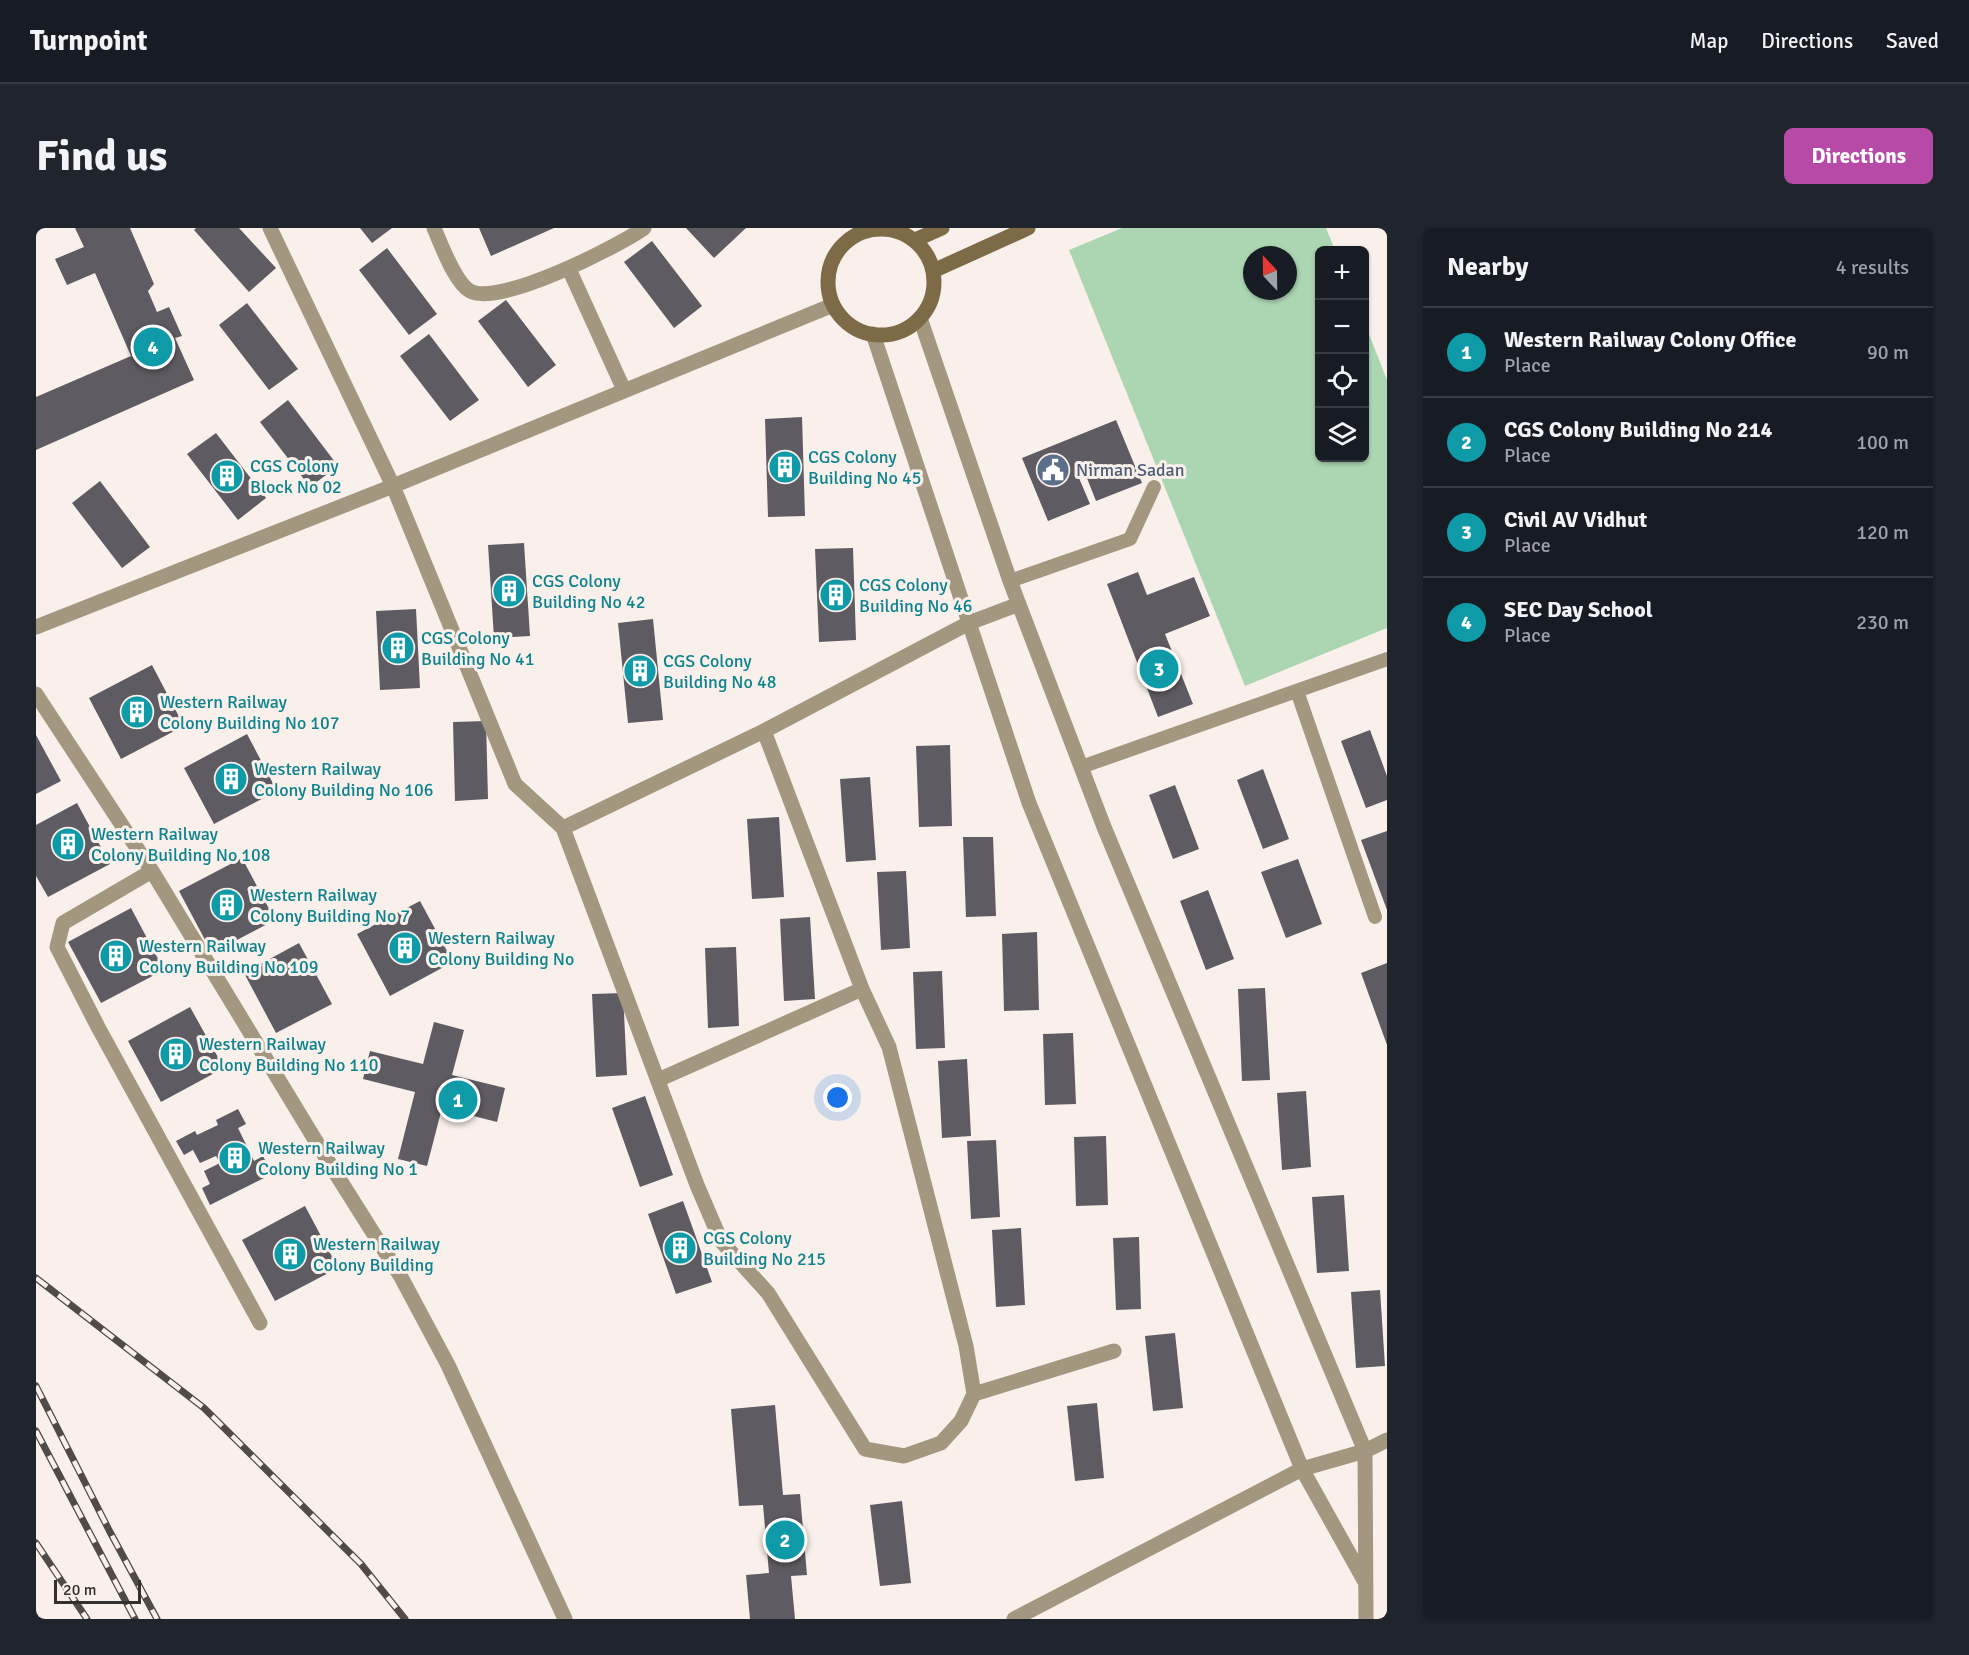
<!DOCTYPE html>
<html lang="en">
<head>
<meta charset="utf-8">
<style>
	body { margin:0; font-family:Signika,sans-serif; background:#20242c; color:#f1f3f6 }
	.controls { position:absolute; right:18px; top:18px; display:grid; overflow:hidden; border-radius:9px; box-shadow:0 2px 4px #0004 }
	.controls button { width:54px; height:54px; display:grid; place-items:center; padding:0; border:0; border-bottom:2px solid #363941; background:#171b24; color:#f1f3f6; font:30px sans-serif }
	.compass { position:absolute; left:1207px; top:18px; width:54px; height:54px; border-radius:50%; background:#171b24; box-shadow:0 2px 4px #0004; rotate:338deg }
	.scale { position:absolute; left:18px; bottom:15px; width:87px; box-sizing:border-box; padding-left:6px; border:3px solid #34302f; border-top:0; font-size:16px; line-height:21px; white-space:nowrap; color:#34302f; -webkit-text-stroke:4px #faf0eb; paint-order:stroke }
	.you { position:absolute; left:802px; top:870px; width:21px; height:21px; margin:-15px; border:4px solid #fff; border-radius:50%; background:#1a73e8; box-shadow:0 0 0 9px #1a73e833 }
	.badge { display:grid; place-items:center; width:39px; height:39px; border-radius:50%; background:#b749a7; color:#fff; font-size:20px; font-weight:700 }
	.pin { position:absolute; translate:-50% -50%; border:3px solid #fff; box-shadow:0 2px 6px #0006 }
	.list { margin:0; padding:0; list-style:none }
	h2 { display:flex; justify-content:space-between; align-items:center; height:78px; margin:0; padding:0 24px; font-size:26px }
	h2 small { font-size:20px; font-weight:400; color:#9ea1a6 }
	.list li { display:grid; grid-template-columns:39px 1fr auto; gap:18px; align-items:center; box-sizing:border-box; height:90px; padding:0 24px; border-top:2px solid #363941 }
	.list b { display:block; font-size:22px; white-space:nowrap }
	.list p { margin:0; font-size:20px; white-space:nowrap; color:#9ea1a6 }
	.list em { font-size:20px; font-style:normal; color:#9ea1a6 }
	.icon { flex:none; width:33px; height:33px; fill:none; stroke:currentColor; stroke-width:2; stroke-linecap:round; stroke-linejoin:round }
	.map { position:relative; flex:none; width:1351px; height:1391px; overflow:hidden; border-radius:9px }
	header { display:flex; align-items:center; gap:36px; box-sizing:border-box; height:84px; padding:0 30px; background:#171b24; border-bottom:2px solid #363941 }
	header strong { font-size:28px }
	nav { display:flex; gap:33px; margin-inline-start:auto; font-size:21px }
	.intro { display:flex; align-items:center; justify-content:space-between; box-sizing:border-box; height:144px; padding:0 36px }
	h1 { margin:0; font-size:42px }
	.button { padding:15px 27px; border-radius:9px; background:#b749a7; color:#fff; font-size:21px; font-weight:700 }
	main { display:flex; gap:36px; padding:0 36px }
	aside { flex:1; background:#171b24; border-radius:9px; box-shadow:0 2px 4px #0004 }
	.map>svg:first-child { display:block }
	.green { fill:#acd6b1; fill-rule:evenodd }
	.building { fill:#5f5b62 }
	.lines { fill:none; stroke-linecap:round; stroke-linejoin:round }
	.lane { stroke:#a3977f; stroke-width:14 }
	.street { stroke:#a3977f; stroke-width:15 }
	.secondary { stroke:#7d6b48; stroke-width:15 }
	.rail-casing { stroke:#504b49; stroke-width:7 }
	.rail { stroke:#faf0eb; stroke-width:4.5; stroke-dasharray:14; stroke-linecap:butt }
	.labels { text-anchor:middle; stroke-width:6; stroke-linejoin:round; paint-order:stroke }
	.culture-label { font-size:18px; fill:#0d838f; stroke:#faf0eb; text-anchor:start }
	.service-label { font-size:18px; fill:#4e5e75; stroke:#faf0eb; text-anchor:start }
</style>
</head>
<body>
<header>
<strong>Turnpoint</strong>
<nav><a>Map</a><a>Directions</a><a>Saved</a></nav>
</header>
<div class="intro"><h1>Find us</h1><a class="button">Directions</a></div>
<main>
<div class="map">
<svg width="1351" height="1391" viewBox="0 0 1351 1391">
	<rect width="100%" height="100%" fill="#faf0eb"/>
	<path class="green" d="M1086,0h204l9,22h-15v208h44l1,-134 22,56v248l-142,58 -176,-436zM1216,27h36v36h-36z"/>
	<path class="building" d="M39,0h55l24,56 -6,7 9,21 12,-5 13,29 -7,2 19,42 -158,70v-53l95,-41 -36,-83 -28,12 -12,-26 29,-12z
		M160,0h43l37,40 -27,24 -55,-62z
		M324,0h32l-20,15z
		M443,0h75l-63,28z
		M650,0h60l-32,30z
		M616,13l50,65 -28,22 -50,-66z
		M351,20l50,66 -28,21 -50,-65z
		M470,72l50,65 -28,22 -50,-66z
		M211,75l51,66 -29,21 -50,-65z
		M393,106l50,66 -29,21 -50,-65z
		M252,172l50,66 -28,21 -50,-65z
		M766,189l3,99 -37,1 -3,-98z
		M1080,192l26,63 -46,18 -13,-33 -7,3 14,33 -42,17 -26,-63z
		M180,205l50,65 -28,22 -51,-66z
		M64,253l50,66 -28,21 -50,-65z
		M488,315l6,93 -36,2 -6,-93z
		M817,320l3,92 -37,2 -4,-93z
		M1102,344l9,23 47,-18 16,39 -45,18 28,70 -35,13 -51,-133z
		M380,381l4,79 -40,2 -4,-79z
		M617,391l10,101 -35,3 -10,-100z
		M116,437l32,61 -63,33 -32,-61z
		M450,493l2,78 -33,2 -2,-79z
		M1334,502l17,46v24l-21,8 -25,-67z
		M211,506l30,57 -63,33 -30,-56z
		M0,507l25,46 -25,13z
		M914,517l2,81 -33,1 -3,-81z
		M1227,541l26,70 -26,10 -26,-69z
		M834,549l6,83 -30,2 -6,-83z
		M1139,557l24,64 -26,10 -24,-64z
		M41,575l33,61 -62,33 -12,-21v-51z
		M743,589l5,80 -32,2 -5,-80z
		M1351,603v79l-26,-70z
		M927,609h30l3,79 -30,1z
		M206,630l33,62 -63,33 -33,-62z
		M1262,631l24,65 -36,14 -25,-66z
		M870,643l4,77 -29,2 -4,-78z
		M1172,662l26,69 -28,11 -26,-69z
		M384,673l33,61 -63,34 -33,-62z
		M95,680l33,62 -63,33 -33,-61z
		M774,689l5,82 -31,2 -4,-82z
		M1001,704l2,78 -35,1 -2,-77z
		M263,715l33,61 -56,29 -32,-60z
		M700,719l3,79 -31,2 -3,-80z
		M1351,735v82l-26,-72z
		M906,743l3,77 -29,1 -3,-77z
		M1229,760l5,92 -28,1 -4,-92z
		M587,765l4,82 -31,2 -4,-83z
		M154,779l34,61 -63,34 -33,-61z
		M398,794l30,8 -12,45 53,13 -8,34 -55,-14 -15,58 -29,-7 17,-67 -52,-13 7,-28 53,13z
		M1037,805l3,71 -31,1 -2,-71z
		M931,831l4,77 -29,2 -4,-77z
		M1270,863l5,76 -29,3 -5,-77z
		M609,868l28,79 -33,12 -28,-79z
		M202,881l8,15 -8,4 16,33 9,-5 9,18 -62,31 -8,-17 8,-4 -6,-13 16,-8 -4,-7 -16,7 -7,-13 -9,5 -8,-14 19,-10 2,4 21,-10 -2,-5z
		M1070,908l2,69 -32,1 -2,-69z
		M960,912l4,77 -29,2 -4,-78z
		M1308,967l5,76 -32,2 -5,-76z
		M647,973l29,81 -36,12 -28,-80z
		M269,978l33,62 -63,33 -33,-61z
		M985,1000l4,77 -29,2 -4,-77z
		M1103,1009l2,72 -25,1 -3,-72z
		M1344,1062l5,76 -29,2 -5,-76z
		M1139,1105l8,75 -30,3 -8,-75z
		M1061,1175l7,75 -29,3 -8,-75z
		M739,1177l8,90 17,-1 7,81 -16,1 4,43h-45l-4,-44 23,-2 -6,-68 -24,1 -8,-97z
		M866,1273l9,82 -31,3 -10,-81z"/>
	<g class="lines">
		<path class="lane" d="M974,353l120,-42 24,-52
			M1261,463l78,226
			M1045,539l306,-108"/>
		<path class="street" d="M234,0l123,258 122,298 48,44
			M398,0c7,16 21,55 36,63 29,16 147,-44 174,-63
			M533,41l55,121
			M884,90l90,263 94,246 261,624 1,168
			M837,106l156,469 273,666 62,111
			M0,399l357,-141 440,-181
			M0,466l116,177 179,295 70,111 47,88 117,254
			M728,503l98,258 27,58 77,299 8,48 -13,27 -20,22 -37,13 -39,-7 -97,-156 -47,-52 -24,-56 -134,-357 201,-97 205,-108 50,-19
			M116,643l-89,52 -6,24 41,80 162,296
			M622,852l204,-91
			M938,1166l140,-43
			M978,1391l288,-150 63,-18 22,-11"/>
		<path class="secondary" d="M792 54a53 53 0 1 1 106 0a53 53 0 1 1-106 0Z
			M879,12l27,-12
			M897,43l95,-43"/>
		<g class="rail-casing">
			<path id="rail" d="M0,1050l168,130 157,156 44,55
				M0,1158l74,146 47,87
				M0,1203l99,188
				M0,1315l51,76"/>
		</g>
		<use href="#rail" class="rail"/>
	</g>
	<defs>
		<g id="building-disc" transform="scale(1.725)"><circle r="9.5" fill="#0f9aa8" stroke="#faf0eb"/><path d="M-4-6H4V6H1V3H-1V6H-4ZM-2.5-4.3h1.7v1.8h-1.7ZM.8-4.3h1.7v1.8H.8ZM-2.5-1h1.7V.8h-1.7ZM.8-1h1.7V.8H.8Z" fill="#fff"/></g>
		<g id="civic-disc" transform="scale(1.725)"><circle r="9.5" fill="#5c6f8a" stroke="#faf0eb"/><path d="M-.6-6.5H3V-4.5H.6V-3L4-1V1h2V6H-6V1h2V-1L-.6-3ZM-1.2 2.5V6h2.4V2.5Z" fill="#fff"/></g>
	</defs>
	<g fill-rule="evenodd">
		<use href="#building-disc" x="749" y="239"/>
		<use href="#civic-disc" x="1017" y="242"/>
		<use href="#building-disc" x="191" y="248"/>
		<use href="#building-disc" x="473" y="363"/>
		<use href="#building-disc" x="800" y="367"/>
		<use href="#building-disc" x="362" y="420"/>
		<use href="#building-disc" x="604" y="443"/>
		<use href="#building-disc" x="101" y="484"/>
		<use href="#building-disc" x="195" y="551"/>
		<use href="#building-disc" x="32" y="616"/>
		<use href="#building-disc" x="191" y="677"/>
		<use href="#building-disc" x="369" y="720"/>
		<use href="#building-disc" x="80" y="728"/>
		<use href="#building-disc" x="140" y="826"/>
		<use href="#building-disc" x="199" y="930"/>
		<use href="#building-disc" x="644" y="1020"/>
		<use href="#building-disc" x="254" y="1026"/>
	</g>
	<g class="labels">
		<g class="culture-label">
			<text x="772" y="235">CGS Colony<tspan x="772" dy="21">Building No 45</tspan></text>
			<text x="214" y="244">CGS Colony<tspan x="214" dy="21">Block No 02</tspan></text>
			<text x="496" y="359">CGS Colony<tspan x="496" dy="21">Building No 42</tspan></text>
			<text x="823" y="363">CGS Colony<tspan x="823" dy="21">Building No 46</tspan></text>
			<text x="385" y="416">CGS Colony<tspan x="385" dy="21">Building No 41</tspan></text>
			<text x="627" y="439">CGS Colony<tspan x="627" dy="21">Building No 48</tspan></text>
			<text x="124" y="480">Western Railway<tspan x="124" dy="21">Colony Building No 107</tspan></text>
			<text x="218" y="547">Western Railway<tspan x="218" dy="21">Colony Building No 106</tspan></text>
			<text x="55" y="612">Western Railway<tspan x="55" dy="21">Colony Building No 108</tspan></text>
			<text x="214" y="673">Western Railway<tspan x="214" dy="21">Colony Building No 7</tspan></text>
			<text x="392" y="716">Western Railway<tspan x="392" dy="21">Colony Building No</tspan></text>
			<text x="103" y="724">Western Railway<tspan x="103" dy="21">Colony Building No 109</tspan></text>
			<text x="163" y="822">Western Railway<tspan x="163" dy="21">Colony Building No 110</tspan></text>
			<text x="222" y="926">Western Railway<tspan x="222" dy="21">Colony Building No 1</tspan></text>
			<text x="667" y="1016">CGS Colony<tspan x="667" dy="21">Building No 215</tspan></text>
			<text x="277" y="1022">Western Railway<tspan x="277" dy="21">Colony Building</tspan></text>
		</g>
		<g class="service-label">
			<text x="1040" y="248">Nirman Sadan</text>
		</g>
	</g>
</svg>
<div class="controls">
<button>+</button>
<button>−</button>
<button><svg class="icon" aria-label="locate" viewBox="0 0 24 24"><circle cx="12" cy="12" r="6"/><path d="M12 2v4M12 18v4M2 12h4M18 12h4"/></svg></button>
<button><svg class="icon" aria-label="layers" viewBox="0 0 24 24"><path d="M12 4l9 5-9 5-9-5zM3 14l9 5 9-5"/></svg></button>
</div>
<svg class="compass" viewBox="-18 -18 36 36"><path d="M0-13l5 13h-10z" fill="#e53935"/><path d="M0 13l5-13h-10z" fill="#9ea1a6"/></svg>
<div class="scale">20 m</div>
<div class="you"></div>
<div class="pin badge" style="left:422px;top:872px;background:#0f9aa8">1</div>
<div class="pin badge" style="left:749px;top:1312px;background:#0f9aa8">2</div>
<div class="pin badge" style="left:1123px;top:441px;background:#0f9aa8">3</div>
<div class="pin badge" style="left:117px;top:119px;background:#0f9aa8">4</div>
</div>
<aside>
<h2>Nearby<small>4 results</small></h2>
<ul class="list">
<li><span class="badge" style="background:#0f9aa8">1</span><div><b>Western Railway Colony Office</b><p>Place</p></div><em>90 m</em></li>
<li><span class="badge" style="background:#0f9aa8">2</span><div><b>CGS Colony Building No 214</b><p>Place</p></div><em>100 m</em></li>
<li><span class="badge" style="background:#0f9aa8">3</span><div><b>Civil AV Vidhut</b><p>Place</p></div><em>120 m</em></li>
<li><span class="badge" style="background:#0f9aa8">4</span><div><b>SEC Day School</b><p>Place</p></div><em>230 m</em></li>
</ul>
</aside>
</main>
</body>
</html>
